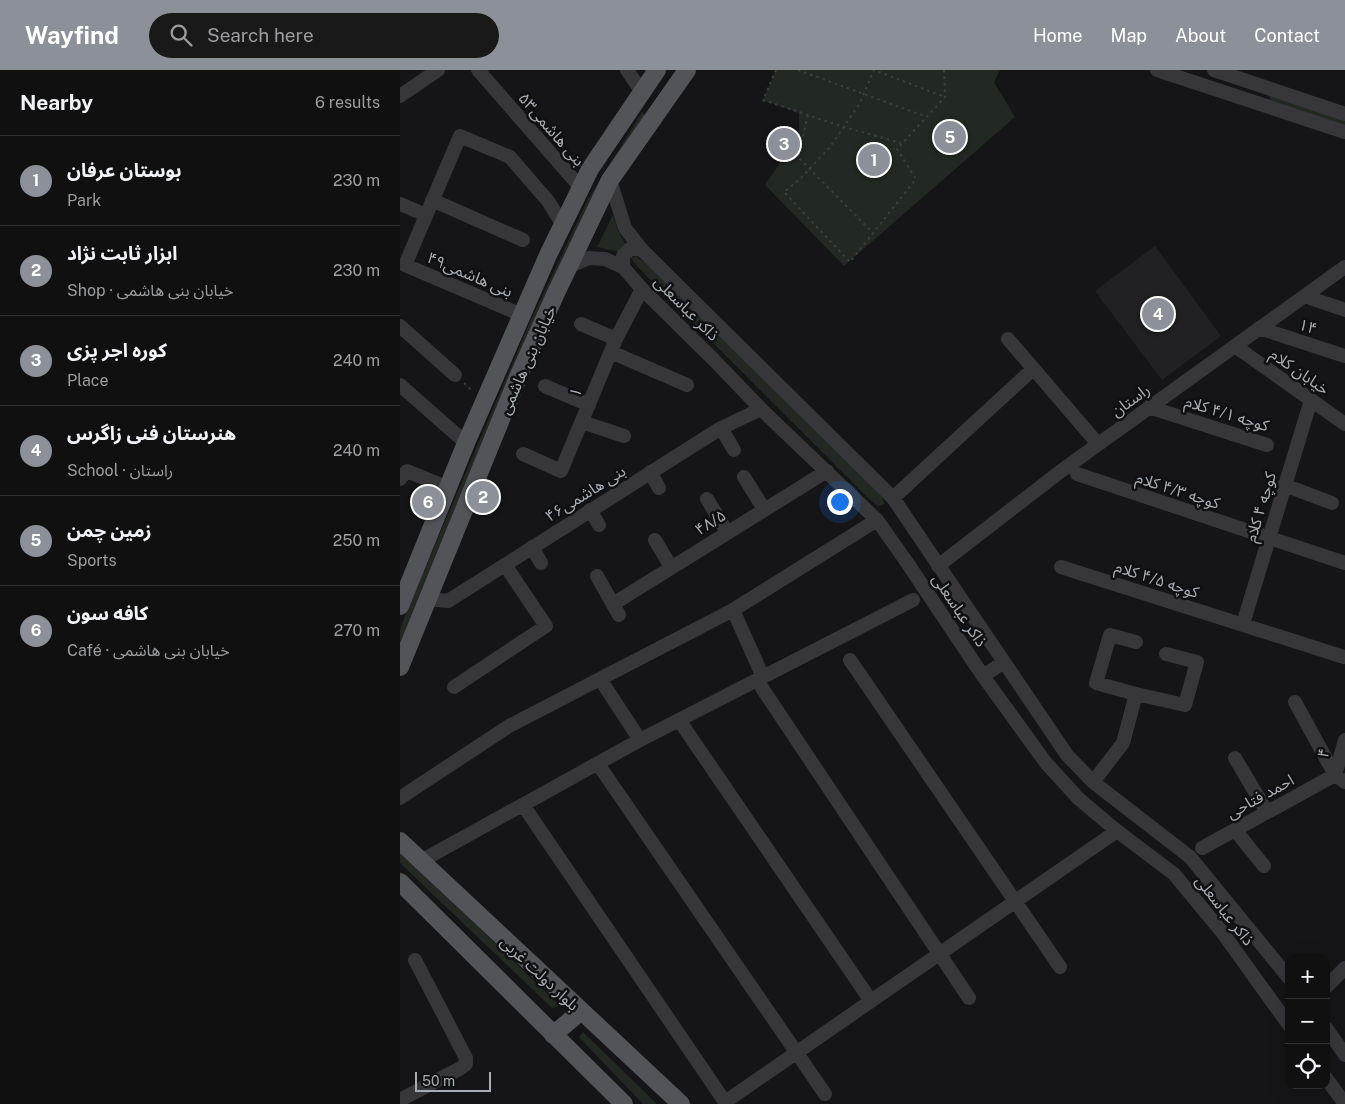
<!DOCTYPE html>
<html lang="en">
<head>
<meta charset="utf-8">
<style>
	body { margin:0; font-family:"Public Sans","Noto Sans Arabic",sans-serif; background:#19191a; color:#f1f3f6 }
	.controls { position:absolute; right:15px; bottom:15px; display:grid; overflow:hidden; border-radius:10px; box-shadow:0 5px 20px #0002 }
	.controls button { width:45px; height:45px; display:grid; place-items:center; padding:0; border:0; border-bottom:1px solid #303031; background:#101011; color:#f1f3f6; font:25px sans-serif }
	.scale { position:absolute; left:15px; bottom:12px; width:76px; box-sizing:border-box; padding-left:5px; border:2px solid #a8adb5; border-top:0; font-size:14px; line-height:18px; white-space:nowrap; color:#a8adb5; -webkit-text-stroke:4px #101012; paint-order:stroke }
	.you { position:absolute; left:439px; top:431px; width:18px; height:18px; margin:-12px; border:4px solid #fff; border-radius:50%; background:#1a73e8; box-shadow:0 0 0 8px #1a73e833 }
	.badge { display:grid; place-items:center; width:32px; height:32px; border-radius:50%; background:#8c9099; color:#fff; font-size:16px; font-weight:700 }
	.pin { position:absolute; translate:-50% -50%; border:2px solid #fff; box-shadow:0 1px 5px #0006 }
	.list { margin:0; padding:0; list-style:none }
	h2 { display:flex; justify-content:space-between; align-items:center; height:65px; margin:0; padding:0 20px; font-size:21px }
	h2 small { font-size:16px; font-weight:400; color:#9c9d9f }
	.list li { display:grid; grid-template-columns:32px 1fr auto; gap:15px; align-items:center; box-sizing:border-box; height:90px; padding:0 20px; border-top:1px solid #303031 }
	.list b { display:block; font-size:19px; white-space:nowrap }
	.list p { margin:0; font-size:16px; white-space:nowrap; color:#9c9d9f }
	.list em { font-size:16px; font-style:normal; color:#9c9d9f }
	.icon { flex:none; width:28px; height:28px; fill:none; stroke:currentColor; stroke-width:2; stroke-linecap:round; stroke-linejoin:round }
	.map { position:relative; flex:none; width:945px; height:1034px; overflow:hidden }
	header { display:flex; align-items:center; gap:30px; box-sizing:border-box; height:70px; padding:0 25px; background:#8c9099; color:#fff }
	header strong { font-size:24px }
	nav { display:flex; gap:28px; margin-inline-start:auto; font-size:18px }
	.search { width:350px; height:45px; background:#19191a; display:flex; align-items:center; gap:12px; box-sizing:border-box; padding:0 18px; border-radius:28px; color:#9c9d9f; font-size:19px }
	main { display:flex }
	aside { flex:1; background:#101011 }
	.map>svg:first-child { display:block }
	.built { fill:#212124 }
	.green { fill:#222822 }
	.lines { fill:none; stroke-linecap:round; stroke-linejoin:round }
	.path { stroke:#3d3e42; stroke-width:2; stroke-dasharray:2.5 4; stroke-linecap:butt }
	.minor { stroke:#37373b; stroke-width:14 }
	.major { stroke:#53545a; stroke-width:18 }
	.labels { text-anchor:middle; stroke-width:5; stroke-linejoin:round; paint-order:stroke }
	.street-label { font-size:16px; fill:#a8adb5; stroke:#101012 }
</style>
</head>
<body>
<header>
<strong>Wayfind</strong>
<div class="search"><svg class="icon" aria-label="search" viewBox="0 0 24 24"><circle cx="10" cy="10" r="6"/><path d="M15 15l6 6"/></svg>Search here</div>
<nav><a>Home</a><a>Map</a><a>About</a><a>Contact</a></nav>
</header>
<main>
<aside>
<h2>Nearby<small>6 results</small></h2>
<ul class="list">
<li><span class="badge">1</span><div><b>بوستان عرفان</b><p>Park</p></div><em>230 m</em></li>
<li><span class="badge">2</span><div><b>ابزار ثابت نژاد</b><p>Shop · خیابان بنی هاشمی</p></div><em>230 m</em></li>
<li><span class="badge">3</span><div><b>کوره اجر پزی</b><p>Place</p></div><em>240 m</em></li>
<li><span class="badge">4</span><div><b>هنرستان فنی زاگرس</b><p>School · راستان</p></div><em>240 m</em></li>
<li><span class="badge">5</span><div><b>زمین چمن</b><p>Sports</p></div><em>250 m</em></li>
<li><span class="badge">6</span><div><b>کافه سون</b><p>Café · خیابان بنی هاشمی</p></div><em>270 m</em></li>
</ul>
</aside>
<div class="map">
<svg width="945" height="1034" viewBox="0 0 945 1034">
	<rect width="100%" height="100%" fill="#151517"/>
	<path class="built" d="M755,176l66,90 -59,44 -67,-89z"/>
	<path class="green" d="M376,0h224l-6,12 21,35 -171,149 -79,-81 34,-50v-22l-36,-13z
		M870,26l75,24v6l-76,-25z
		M242,42l3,3 -245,531v-16l6,-17 124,-291 58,-123z
		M213,145l5,16 9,16 -6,5 -24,-5z
		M236,186l16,13 230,228 2,7 -5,2 -4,-2 -8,-7 -203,-203 -31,-32 -1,-4z
		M0,781l160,155 -8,2 -152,-145z
		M183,962l74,72h-14l-64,-67z"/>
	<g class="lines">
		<path class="path" d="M376,0l-13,30 81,27 57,16
			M398,0l129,47
			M544,0l1,27 -48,52 19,30 -66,83 -66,-70 16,-13 30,-32 30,-44 14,-33 71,27
			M408,45l-10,42 75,76
			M64,313l9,9"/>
		<path class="minor" d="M78,0l103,118
			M227,0l15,22
			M757,0l188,62
			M814,0l131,44
			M0,26l38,-26
			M210,110l15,48 17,22 251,248 174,257 26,27 97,75 99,121
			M32,130l91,40
			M0,134l26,11
			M170,196l19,-8 16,1 18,8 19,22 72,71 47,49 116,111 29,41 77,115 63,87 33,36 38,32 57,43 48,58 67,93
			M223,197v-11l8,-8 11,2
			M904,226l41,14
			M122,245l-117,-50 55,-129 50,21 38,44 15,24
			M181,254l35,15
			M0,256l55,49
			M859,258l86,28
			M608,269l90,105
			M835,276l110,78
			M211,282l76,33
			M0,315l66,58
			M145,316l44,19
			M749,337l118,38
			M182,352l42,14
			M321,358l13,22
			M123,384l38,17 55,-132 26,-50
			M250,402l9,16
			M677,404l268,89
			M344,407l20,32
			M0,409l7,-8 41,17
			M884,415l48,18
			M493,428l140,-129
			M307,429l20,33
			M190,440l9,15
			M255,470l16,27
			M132,477l9,16
			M538,496l123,-95 284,-204
			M661,497l283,90
			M197,506l22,39
			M27,529l21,2 273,-173 40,-19
			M213,534l214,-133
			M333,540l30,67
			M843,554l68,-224
			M736,572l-26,-7 -14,48 40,11
			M450,590l210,307
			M583,606l21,-14
			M200,609l40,61
			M54,617l92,-61 -41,-61
			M362,618l207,310
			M895,632l40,73 10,7
			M279,650l192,281
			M835,688l32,54
			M198,694l227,330
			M935,705l10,-35
			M693,712l30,-39 13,-49 49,11 12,-43 -31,-8
			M0,728l109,-72 224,-116 144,-90
			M123,735l202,297 392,-271
			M835,760l29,36
			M802,778l133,-73
			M21,791l219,-121 273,-140
			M926,917l19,-19
			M926,958l19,27
			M926,1008l19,26
			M0,1030l61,-32 5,-4v-6l-51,-98"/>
		<path class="major" d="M0,536l66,-163 83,-190 41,-84 67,-99
			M0,597l119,-292 37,-82 54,-113 77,-110
			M0,771l281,263
			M0,812l224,222
			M153,965l27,-23"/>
	</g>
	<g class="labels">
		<g class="street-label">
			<text transform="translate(152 59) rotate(49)" y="6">بنی هاشمی۵۳</text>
			<text transform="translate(70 204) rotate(23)" y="6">بنی هاشمی۴۹</text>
			<text transform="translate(287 238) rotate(45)" y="6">ذاکر عباسعلی</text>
			<text transform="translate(908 256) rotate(18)" y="6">۱۴</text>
			<text transform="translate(127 290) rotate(-66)" y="6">خیابان بنی هاشمی</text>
			<text transform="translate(900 301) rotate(35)" y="6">خیابان کلام</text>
			<text transform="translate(175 322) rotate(-67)" y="6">۱</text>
			<text transform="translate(730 330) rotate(-36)" y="6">راستان</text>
			<text transform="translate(827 343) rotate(17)" y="6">کوچه ۴/۱ کلام</text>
			<text transform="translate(778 420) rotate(18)" y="6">کوچه ۴/۳ کلام</text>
			<text transform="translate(185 423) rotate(-32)" y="6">بنی هاشمی۴۶</text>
			<text transform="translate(860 437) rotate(-73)" y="6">کوچه ۴ کلام</text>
			<text transform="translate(310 452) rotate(-32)" y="6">۴۸/۵</text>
			<text transform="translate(757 509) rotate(18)" y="6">کوچه ۴/۵ کلام</text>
			<text transform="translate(560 540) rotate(56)" y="6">ذاکر عباسعلی</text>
			<text transform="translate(923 683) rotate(-74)" y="6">۴</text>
			<text transform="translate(860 726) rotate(-29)" y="6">احمد فتاحی</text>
			<text transform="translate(825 840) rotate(52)" y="6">ذاکر عباسعلی</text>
			<text transform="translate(140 903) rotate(43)" y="6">بلوار دولت غربی</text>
		</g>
	</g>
</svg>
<div class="controls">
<button>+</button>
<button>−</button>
<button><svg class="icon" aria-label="locate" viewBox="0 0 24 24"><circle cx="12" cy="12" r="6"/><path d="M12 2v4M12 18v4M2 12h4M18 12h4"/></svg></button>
</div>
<div class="scale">50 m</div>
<div class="you"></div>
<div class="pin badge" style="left:474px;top:90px">1</div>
<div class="pin badge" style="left:83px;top:427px">2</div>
<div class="pin badge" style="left:384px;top:74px">3</div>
<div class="pin badge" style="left:758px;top:244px">4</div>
<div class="pin badge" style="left:550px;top:67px">5</div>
<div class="pin badge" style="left:28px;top:432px">6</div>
</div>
</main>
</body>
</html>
